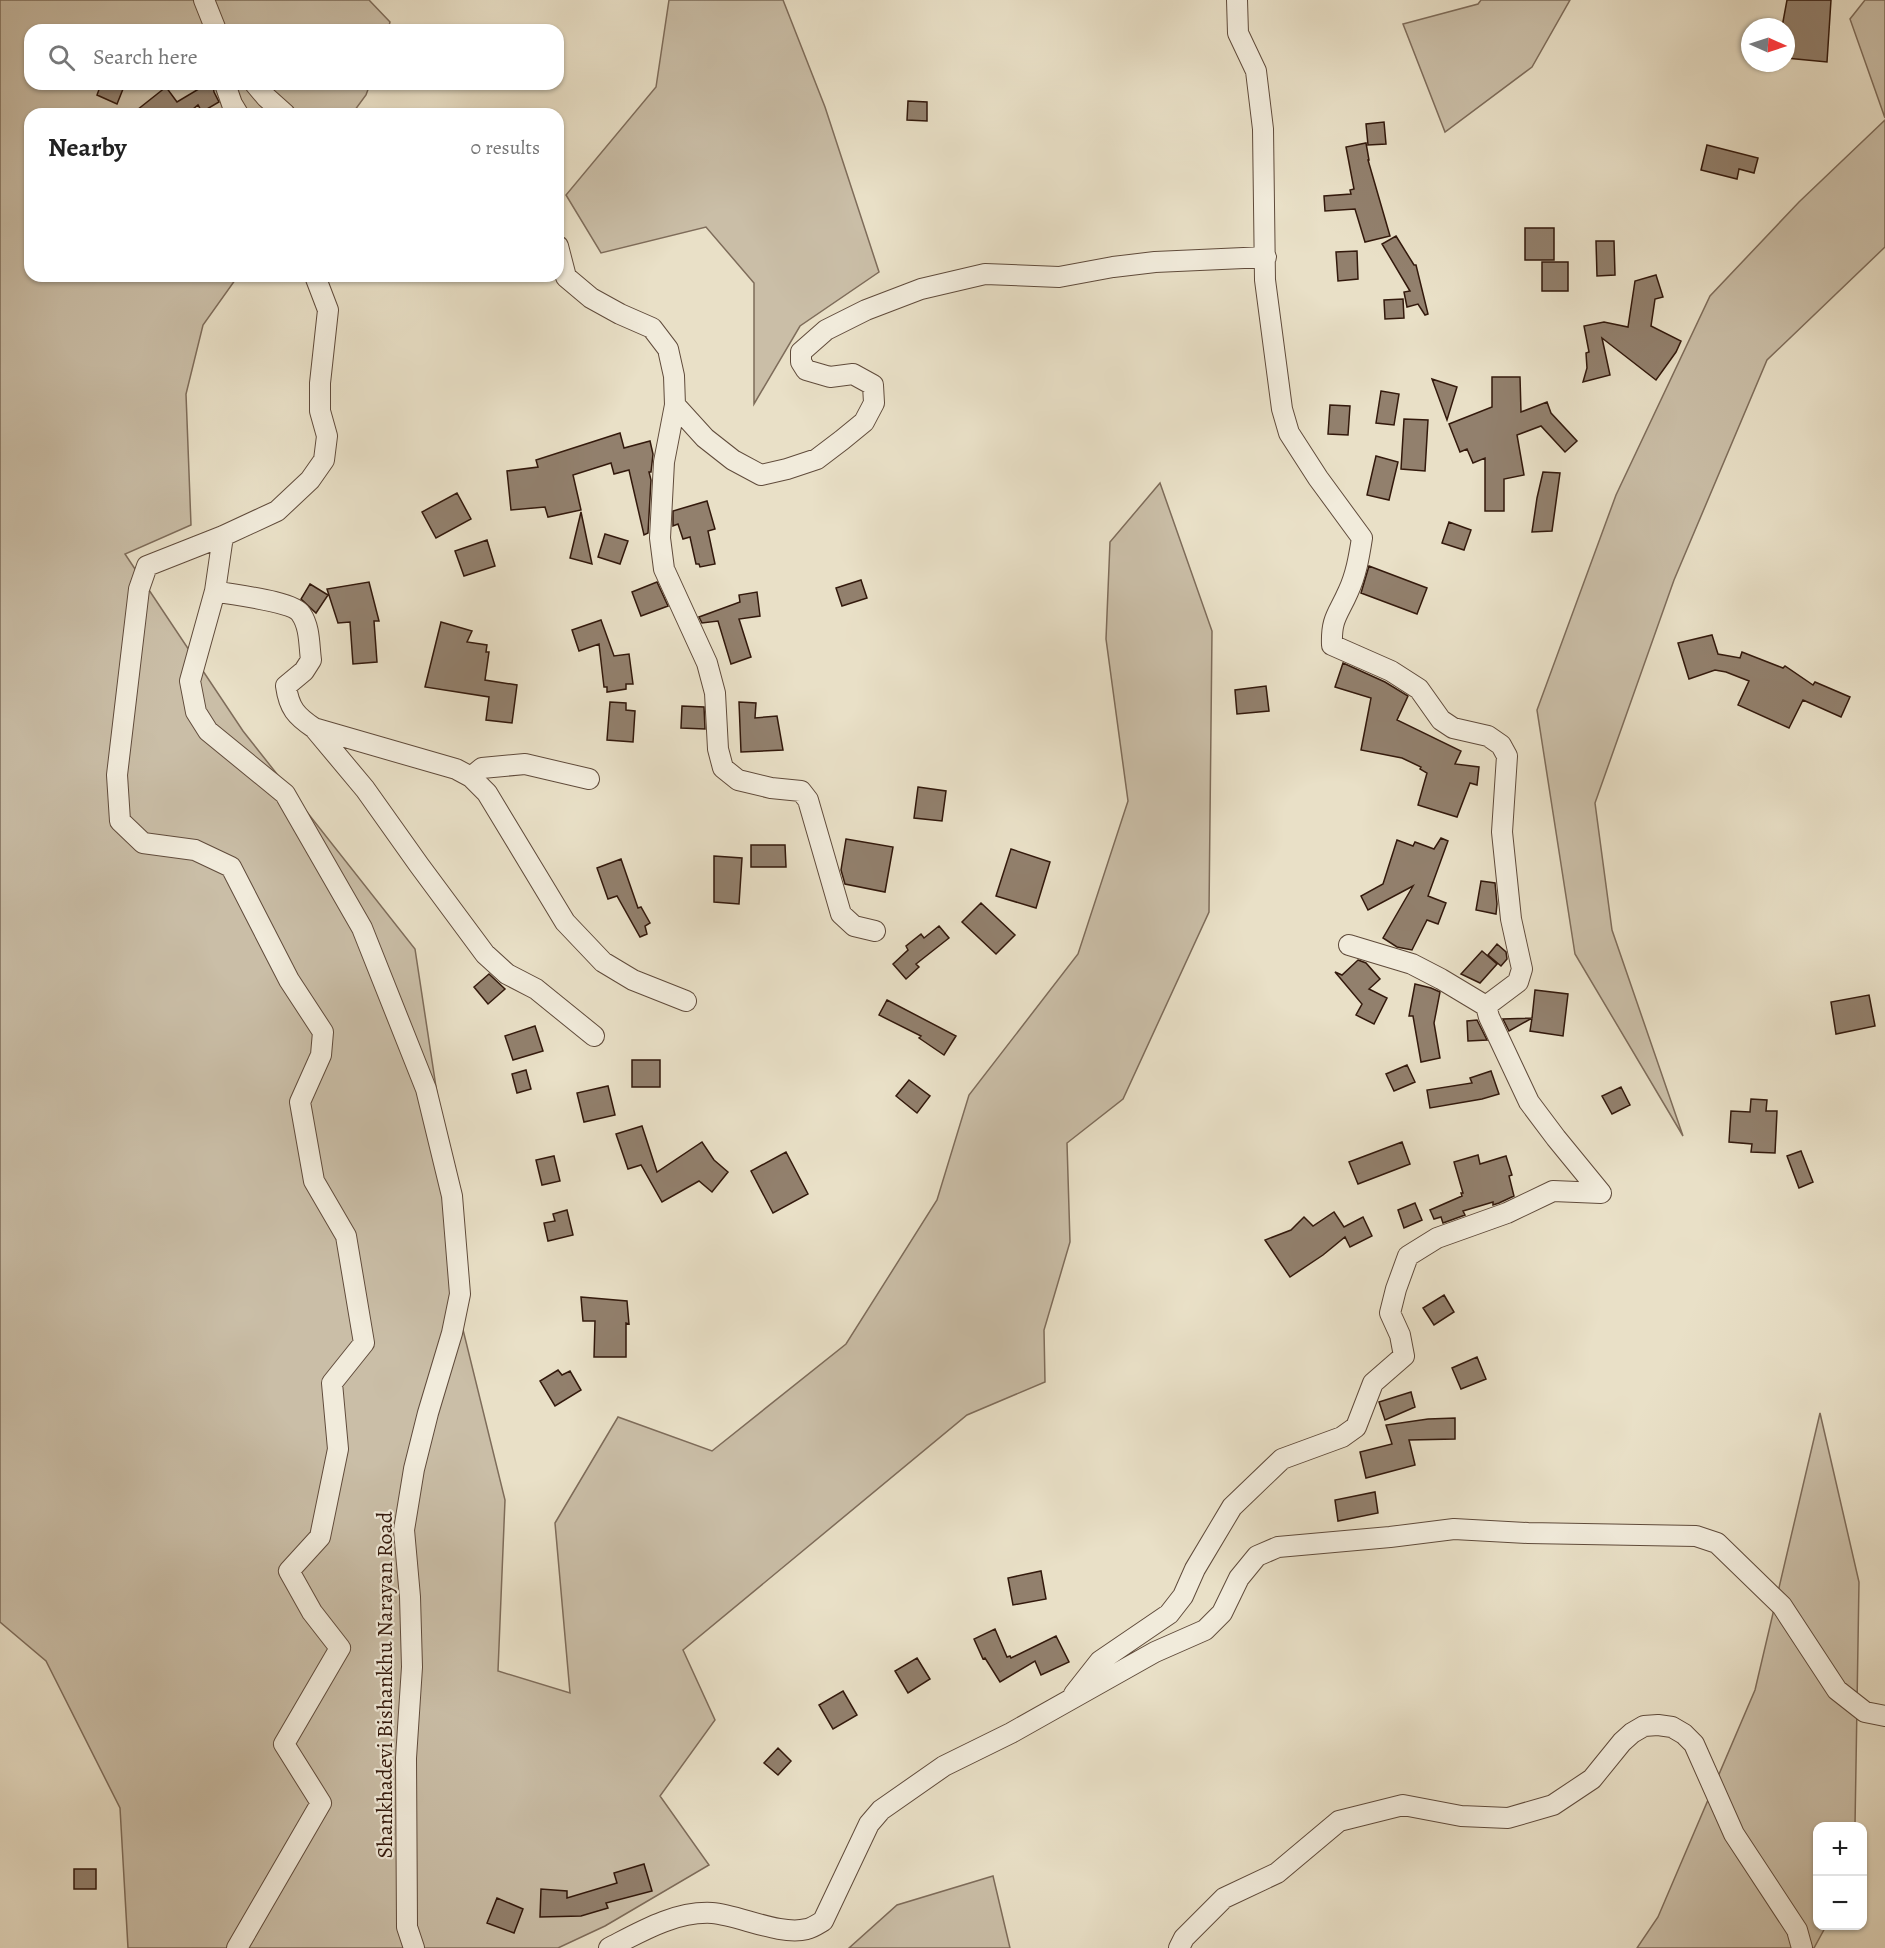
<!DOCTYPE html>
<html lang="en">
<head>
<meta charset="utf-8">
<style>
	body { margin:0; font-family:Alegreya,serif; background:#f6f6f6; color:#222 }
	.controls { position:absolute; right:18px; bottom:18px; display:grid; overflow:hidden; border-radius:12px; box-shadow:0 2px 4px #0004 }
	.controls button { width:54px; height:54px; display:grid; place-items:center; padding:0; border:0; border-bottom:2px solid #e0e0e0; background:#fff; color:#222; font:30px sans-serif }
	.compass { position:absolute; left:1741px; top:18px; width:54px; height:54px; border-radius:50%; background:#fff; box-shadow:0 2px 4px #0004; rotate:93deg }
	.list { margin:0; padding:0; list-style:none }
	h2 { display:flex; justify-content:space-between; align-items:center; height:78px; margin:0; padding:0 24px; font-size:26px }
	h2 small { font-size:20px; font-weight:400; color:#767676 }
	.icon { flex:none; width:33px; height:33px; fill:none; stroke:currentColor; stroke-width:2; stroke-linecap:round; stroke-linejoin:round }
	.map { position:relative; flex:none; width:1885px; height:1948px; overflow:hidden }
	.search { position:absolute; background:#fff; box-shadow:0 2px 4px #0004; left:24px; top:24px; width:540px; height:66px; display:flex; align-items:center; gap:15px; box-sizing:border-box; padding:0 21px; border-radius:18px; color:#767676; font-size:22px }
	.panel { position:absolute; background:#fff; box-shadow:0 2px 4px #0004; left:24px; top:108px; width:540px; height:174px; border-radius:18px }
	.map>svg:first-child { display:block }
	.green { fill:#cabea7; stroke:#7e6c5a; stroke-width:1.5 }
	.building { fill:#92806d; stroke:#33190c; stroke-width:1.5 }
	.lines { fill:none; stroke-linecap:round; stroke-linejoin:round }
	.street-casing { stroke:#604b3b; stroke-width:22 }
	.street { stroke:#f1ebdb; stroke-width:20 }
	.labels { text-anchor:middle; stroke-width:4.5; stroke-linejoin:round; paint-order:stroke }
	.street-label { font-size:22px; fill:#33190c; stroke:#f1ebdb }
</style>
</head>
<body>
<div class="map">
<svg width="1885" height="1948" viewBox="0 0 1885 1948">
	<rect width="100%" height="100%" fill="#e9e0c7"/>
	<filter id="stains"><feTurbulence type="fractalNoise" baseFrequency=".00333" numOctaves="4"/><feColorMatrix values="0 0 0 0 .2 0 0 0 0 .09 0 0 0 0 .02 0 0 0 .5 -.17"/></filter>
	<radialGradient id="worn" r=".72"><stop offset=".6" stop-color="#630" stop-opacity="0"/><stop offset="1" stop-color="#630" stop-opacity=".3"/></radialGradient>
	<path class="green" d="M0,0h369l21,22 -2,8h-358v54h340l-4,11 -14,19h-322v162h208l-35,49 -17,69 5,131 -66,29 118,177 172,218 35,230v98l55,223 -7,171 72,22 -15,-170 63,-106 94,34 134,-107 91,-144 32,-105 109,-141 50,-153 -22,-162 4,-97 50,-59 52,148 -3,281 -86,187 -56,44 3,99 -26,88 1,52 -78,33 -284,235 32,70 -55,76 49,69 -104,61 -47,22h-430l-8,-140 -74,-147 -46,-39z
		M669,0h114l42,107 54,165 -79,54 -46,78v-121l-48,-56 -105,26 -35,-58 90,-108z
		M1481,0h89l-38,67 -87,65 -42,-108 75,-20z
		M1865,0h20v118l-35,-99z
		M1885,120v127l-118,113 -93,220 -79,223 17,127 71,206 -108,-182 -38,-244 79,-215 94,-199 89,-94z
		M1820,1413l39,169 -4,244h-37v100h8l-12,22h-177l21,-31 97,-227z
		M993,1876l17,72h-161l48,-43z"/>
	<path class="building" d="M1787,0h44l-4,62 -41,-4v-31h-4z
		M101,84h24l-8,20 -20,-9z
		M207,84h6l1,8 5,10 -17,10 -4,-7 -11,9h-55l34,-27 11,15z
		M908,101l19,1v19l-20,-1z
		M1384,122l2,22 -18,1 -2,-21z
		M1366,143l3,17h-1l22,76 -25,6 -10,-33 -30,2 -1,-15 27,-2 -1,-4 4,-1 -8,-42z
		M1707,145l51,13 -4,15 -15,-4 -2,10 -36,-9z
		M1525,228h29v32h-29z
		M1396,236l18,29h2l12,49 -3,1 -7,-11 -11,3 -3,-15 6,-1 -28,-47z
		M1596,241h18l1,34 -18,1z
		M1357,251l1,28 -20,2 -2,-29z
		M1542,262h26v29h-26z
		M1656,275l7,22 -8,2 -4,27 30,15 -5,11 -20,28 -54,-42 8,37 -27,7 4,-14 -1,-15 3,-1 -5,-26 20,-4 24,5 7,-46z
		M1403,299l1,19 -19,1 -1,-19z
		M1492,377h28l1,35 26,-10 4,11 26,28 -12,11 -24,-26 -24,9 7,40 -20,4v32h-19v-53l-12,5 -6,-14 -7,3 -11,-28 43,-17z
		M1432,379l25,8 -10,33z
		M1381,391l18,3 -5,31 -18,-2z
		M1330,405l20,1 -2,29 -20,-1z
		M1404,419l24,1 -3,51 -24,-2z
		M620,433l4,15 26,-7 3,13 -2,18h-2l2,8 -3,53 -4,2 -15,-65 -15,4 -3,-11 -38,12 8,35 -33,7 -3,-10 -34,3 -4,-39 31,-4 -2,-7z
		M1376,456l22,6 -9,38 -22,-5z
		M1543,472l17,1 -8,58 -20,1 5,-34z
		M457,493l14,26 -35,19 -14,-26z
		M707,501l8,28 -7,2 7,33 -15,3 -1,-3h-3l-6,-27 -7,2 -5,-15 -5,2v-15z
		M581,512l11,52 -22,-6z
		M1449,522l22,8 -7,20 -22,-7z
		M605,534l23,7 -8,23 -22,-7z
		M487,540l8,26 -31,10 -9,-25z
		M1369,566l58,22 -10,26 -56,-21z
		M861,580l6,18 -25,8 -6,-18z
		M369,582l10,39h-5l3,41 -24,2 -3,-42 -12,1 -11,-34z
		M657,582l11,24 -27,10 -9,-24z
		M310,584l18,11 -12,18 -15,-14z
		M757,592l3,24 -21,3 12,38 -20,7 -13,-43 -16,2 -3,-6 41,-15 -1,-7z
		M601,620l13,36 15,-2 4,30h-7v5l-19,3v-5h-3l-5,-43 -20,7 -7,-21z
		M441,622l31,9 -5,11 20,3 -1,7h3l-4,28 32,5 -5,38 -26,-3 3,-23 -64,-10z
		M1712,635l6,19 22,4 2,-6 41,16 2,-2 28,19 2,-3 35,15 -9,20 -38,-17 -14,28 -51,-23 11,-24 -23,-9 -11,-2 -26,9 -11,-36z
		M1343,663l42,19 23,14 -11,24 64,31 -6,13 24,3 -2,18 -7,-2 -13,34 -39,-12 9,-32 -7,-4 1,-2 -19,-9 -41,-8 10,-52 -36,-11z
		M1266,686l3,25 -32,3 -2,-24z
		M610,702l16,1v7l9,1 -2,31 -26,-2z
		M739,702l17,1 -1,15 22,-2 6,34 -42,2z
		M682,706l22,1 1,22 -24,-1z
		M918,787l28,4 -4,30 -28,-3z
		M1441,838l7,3 -20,55 18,7 -8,21 -11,-4 -15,30 -15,-3 -14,-9 30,-52 -45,24 -7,-14 22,-12 14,-44 16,6 2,-4 19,7z
		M846,839l47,8 -8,45 -40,-8 -4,-14z
		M751,845h34l1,22h-35z
		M1011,849l39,13 -14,46 -40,-12z
		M714,856l28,2 -3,46 -25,-2z
		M621,859l17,49 3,-1 9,16 -5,3 2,8 -7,3 -23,-41 -9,3 -11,-31z
		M1481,881l14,2 2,21 -1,10 -20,-4z
		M981,903l34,32 -19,19 -34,-32z
		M939,926l10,12 -33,26 3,3 -13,12 -13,-15 15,-14 -2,-4 15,-12 3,4z
		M1497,944l9,8 1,7 -6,7 -13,-11z
		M1482,951l15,13 -17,19 -19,-9z
		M1358,960l8,3 14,16 -11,10 18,9 -13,26 -18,-9 6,-11 -27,-32 7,3z
		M489,974l16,15 -17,15 -14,-17z
		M1415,984l16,4 9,4 -6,31 6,35 -19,4 -8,-46h-4z
		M1535,990l33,4 -5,42 -33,-5 2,-13 -23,13 -6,-12 29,-1z
		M1869,995l6,31 -39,8 -5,-32z
		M887,1000l69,36 -12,19 -25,-17 2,-2 -42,-21z
		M1477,1020l10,20 -19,1 -1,-20z
		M535,1026l8,25 -30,9 -8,-24z
		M632,1060h28v27h-28z
		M1407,1065l8,17 -21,9 -8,-17z
		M526,1070l5,19 -14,4 -5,-19z
		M1491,1071l8,23 -17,5 -52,9 -3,-18 45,-7 -2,-5z
		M909,1080l21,16 -13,17 -21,-17z
		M608,1086l7,29 -31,7 -7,-29z
		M1621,1087l9,18 -18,9 -10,-18z
		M1751,1099l16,1 -1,11h11l-2,42 -24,-1 1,-8 -23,-2 2,-31 19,1z
		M642,1126l15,46 45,-30 12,18 14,12 -16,20 -13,-11 -37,21 -21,-37 -13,4 -12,-35z
		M1402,1142l8,22 -52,20 -9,-22z
		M1801,1151l12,31 -14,6 -12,-32z
		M786,1152l22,42 -35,19 -22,-42z
		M1478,1155l2,9 26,-8 6,19 -3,1 5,20 -15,7 -6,2v-3l-30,9 2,4 -22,8 -2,-6 -7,2 -4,-9 32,-14 -1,-3h2l-9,-31z
		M554,1156l6,25 -18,4 -6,-25z
		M1415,1203l7,17 -18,8 -6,-18z
		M567,1210l6,25 -25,6 -4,-18 11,-2 -2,-7z
		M1334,1212l10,15 19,-10 9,19 -22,11 -5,-10 -22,18 -33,22 -25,-37 26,-10 13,-13 9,9z
		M1444,1295l10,17 -20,13 -11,-17z
		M581,1297l46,4 2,23 -3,-1v34h-32l1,-36h-12z
		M1477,1357l9,22 -25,10 -9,-21z
		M558,1370l4,5 8,-4 11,19 -26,16 -15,-25z
		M1411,1392l4,15 -30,13 -6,-18z
		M1455,1418v21l-46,1 6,25 -49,13 -6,-26 32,-8 -6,-19 42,-6z
		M1375,1492l3,21 -40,8 -3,-21z
		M1041,1571l5,28 -33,6 -5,-27z
		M995,1629l12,28 3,-1 1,2 45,-22 13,26 -28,13 -6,-14 -35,21 -15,-24 -2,1 -9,-20z
		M917,1658l13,21 -22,14 -13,-22z
		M843,1691l14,24 -24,14 -14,-24z
		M778,1748l13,13 -13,14 -14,-12z
		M644,1864l8,27 -46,12 2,5 -27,8 -41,1 1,-28 26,2v7l50,-15 -3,-10z
		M74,1869h22v20h-22z
		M497,1898l26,11 -9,24 -27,-10z"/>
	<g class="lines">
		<g class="street-casing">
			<path id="street" d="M204,0l12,30
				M1237,0l1,33 18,38 7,58 2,151 17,129 7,24 29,45 44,60c-3,19 -6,37 -14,54 -10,23 -17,26 -16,53l59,26 28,18 22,31 12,8 35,8 13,9 6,11 -5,76 9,87 11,50 -4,13 -32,24 3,11 40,85 27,36 45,55
				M225,84l7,20 6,10
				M255,84l11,13 19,17
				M558,246l8,31 25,21 29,16 32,14 16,21 6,27 1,29 30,33 28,22 28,15 26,-6 30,-10 25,-19 22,-18 10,-19 -1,-18 -20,-11 -23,3 -24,-7 -5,-8v-10l25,-22 40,-20 55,-21 64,-15 74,3 54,-10 42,-5 111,-5
				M675,405l-11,57 -4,76 4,31 43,94 8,30 3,56 5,19 15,12 33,8 30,3 7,9 33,114 13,12 21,5
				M223,536l-8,55 -25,90 6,31 12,19 77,63 77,134 64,161 26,107 8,98 -8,39 -24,80 -14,56 -10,61 6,67 2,70 -6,91 1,169 7,21
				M215,591c17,4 78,10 86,23 9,13 8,31 10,46l-7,11 -18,15c3,22 10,30 28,42l142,41 15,8 16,16 78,129 38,40 30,18 53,21
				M314,728l51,61 54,76 66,89 22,20 29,15 58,47
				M471,777l11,-9 43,-4 64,15
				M1349,945l63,19 29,15 45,27
				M1074,1694l26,-33 69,-47 14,-18 12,-27 37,-62 50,-48 60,-22 14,-10 17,-44 31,-27 -4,-21 -10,-22 6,-24 12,-33 29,-18 70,-25 46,-22 48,2
				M237,1948l84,-145 -37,-59 56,-96 -28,-36 -23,-41 31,-34 18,-88 -6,-66 32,-40 -18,-107 -32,-55 -14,-79 21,-47 2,-23 -34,-52 -58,-113 -36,-17 -52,-7 -23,-22 -3,-46 22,-186 8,-23 76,-30 54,-25 33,-31 14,-20 3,-24 -7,-25v-28l8,-73 -13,-34
				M609,1948c31,-16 66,-37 103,-35 27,2 68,23 95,16 5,-1 11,-5 16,-8l46,-97 12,-14 63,-44 67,-33 144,-81 50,-22 17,-17 17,-35 18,-22 21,-9 112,-10 64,-8 74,4 168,3 21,7 65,63 55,84 28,22 20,4
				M1179,1948l5,-10 40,-40 53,-25 62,-52 64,-16 58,11 47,2 45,-13 39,-26 30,-37 10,-9 12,-7 14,-1 14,2 12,7 10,10 40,90 63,96 5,18"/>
		</g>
		<use href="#street" class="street"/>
	</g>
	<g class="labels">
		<g class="street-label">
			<text transform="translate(384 1685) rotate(-90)" y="8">Shankhadevi Bishankhu Narayan Road</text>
		</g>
	</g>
	<rect width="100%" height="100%" filter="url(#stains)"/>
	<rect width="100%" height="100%" fill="url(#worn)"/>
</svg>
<div class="controls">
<button>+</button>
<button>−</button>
</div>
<svg class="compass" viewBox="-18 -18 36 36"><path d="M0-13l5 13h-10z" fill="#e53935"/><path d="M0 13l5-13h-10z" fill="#767676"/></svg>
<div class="search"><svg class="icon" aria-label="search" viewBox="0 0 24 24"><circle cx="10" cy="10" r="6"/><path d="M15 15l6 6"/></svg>Search here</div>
<section class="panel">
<h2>Nearby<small>0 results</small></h2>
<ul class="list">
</ul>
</section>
</div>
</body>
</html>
